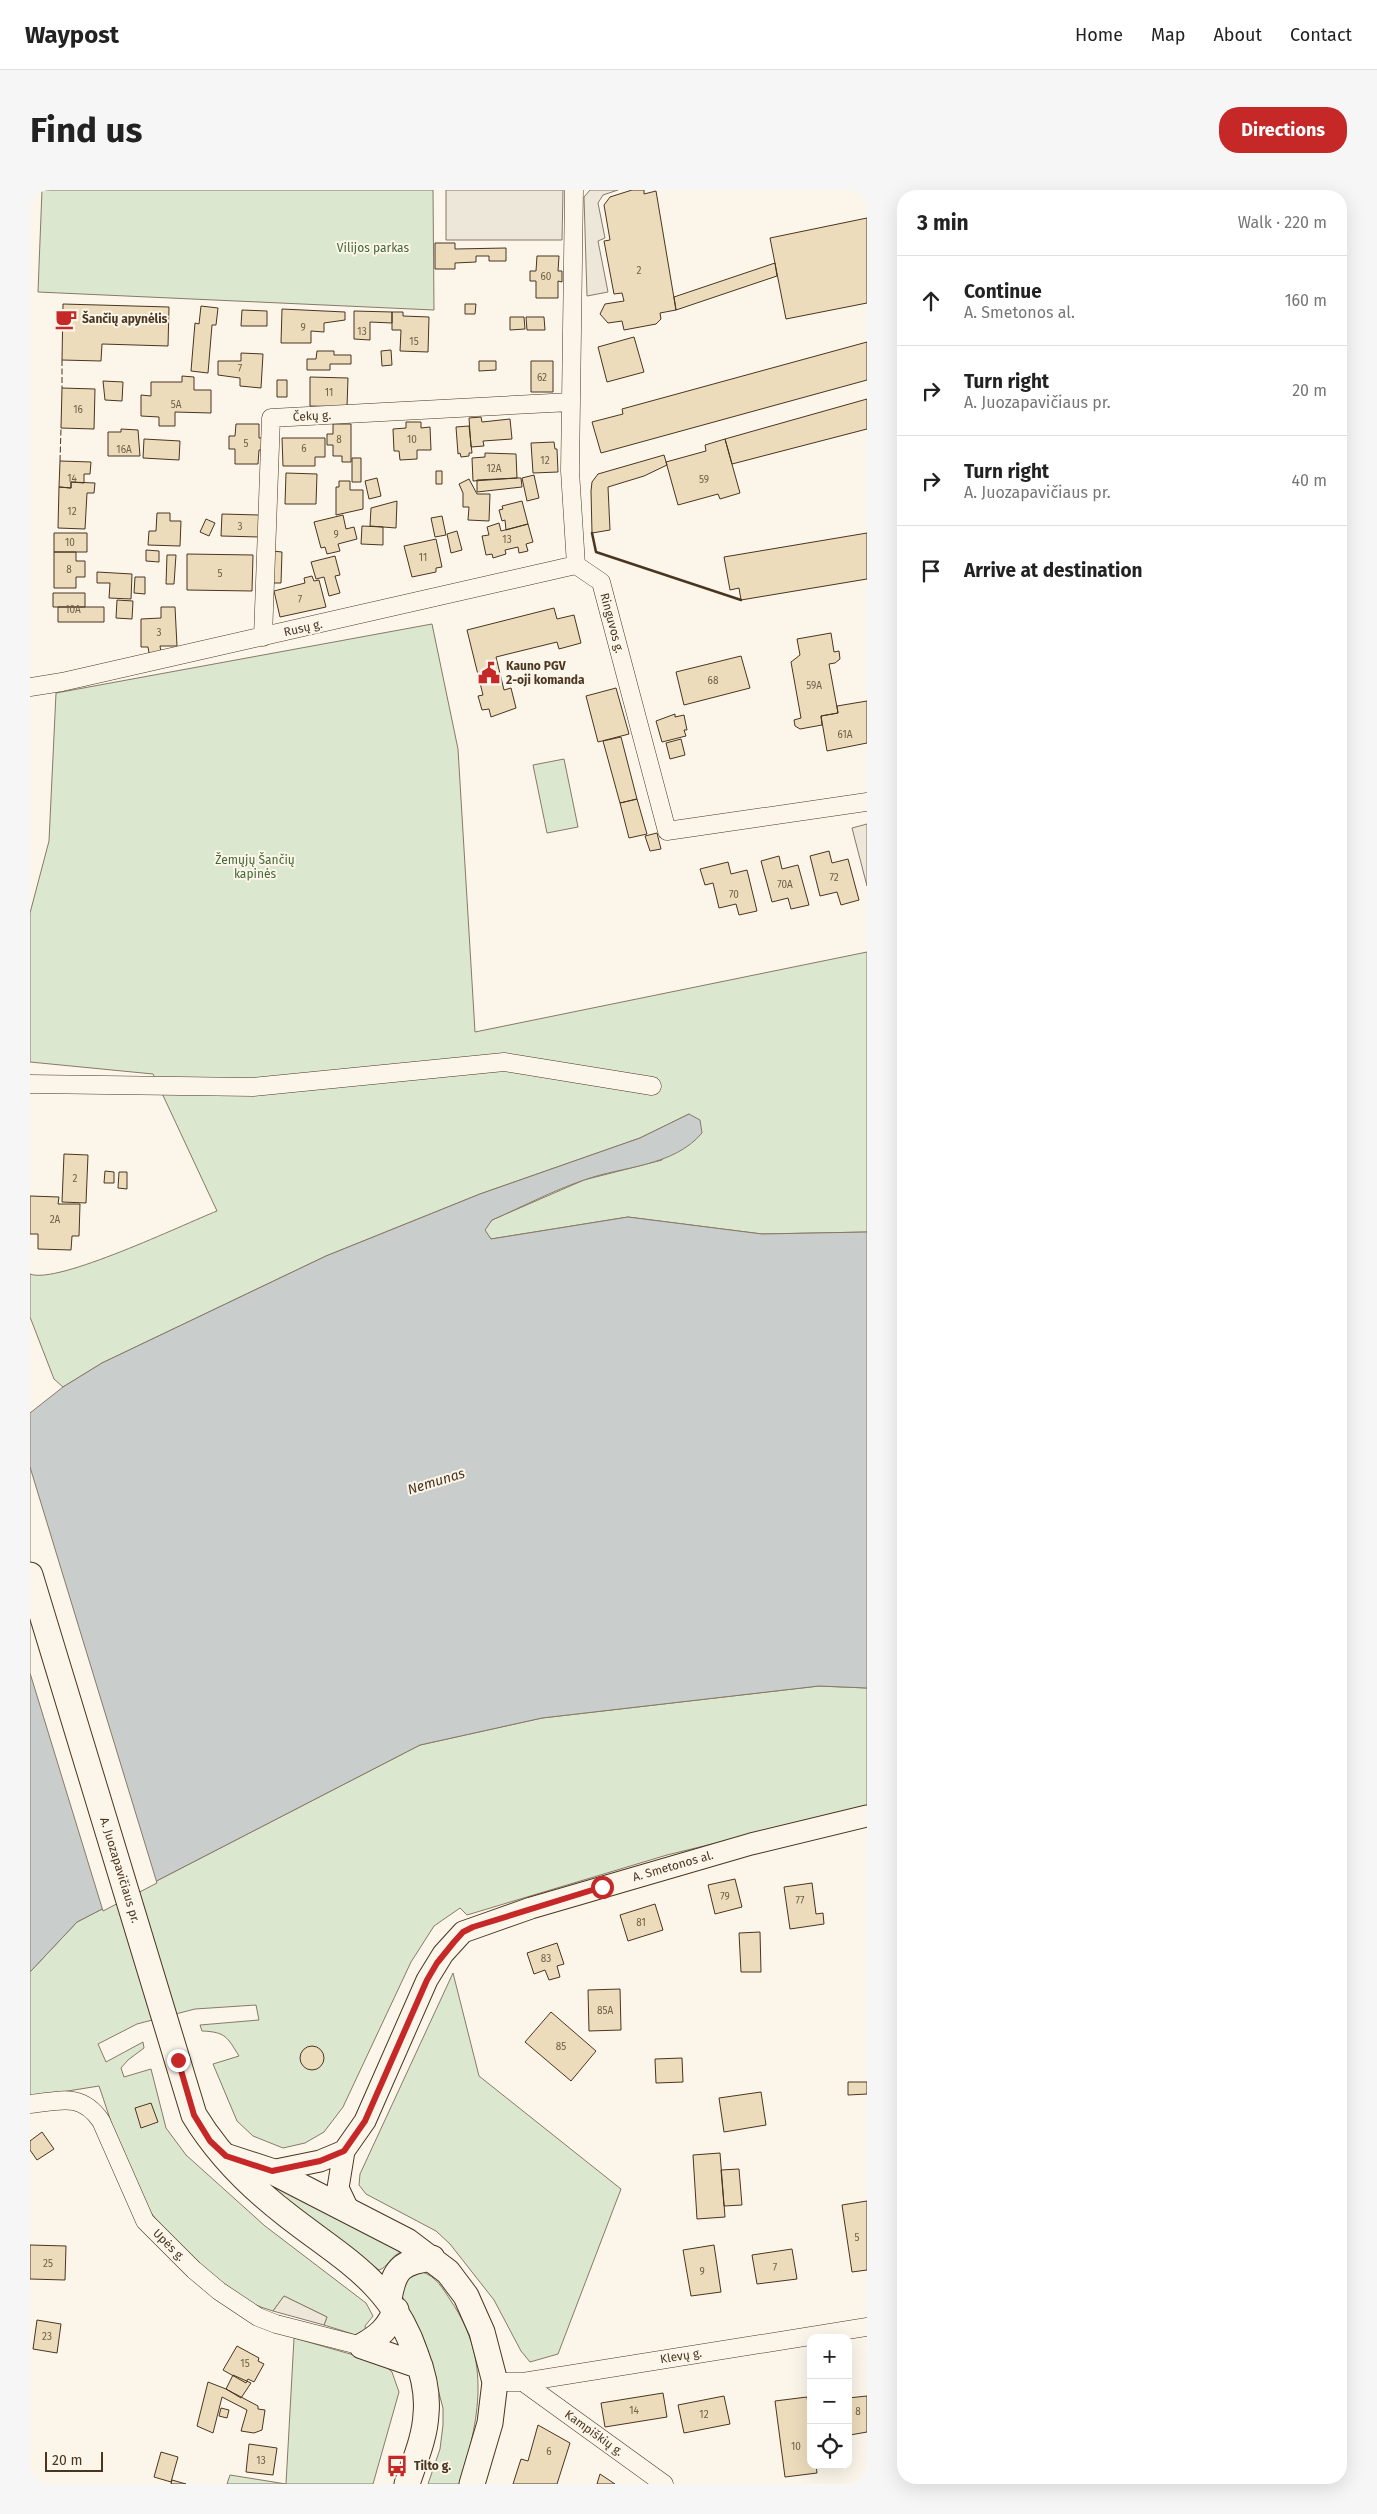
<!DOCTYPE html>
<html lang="en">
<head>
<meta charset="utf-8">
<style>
	body { margin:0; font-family:"Fira Sans",sans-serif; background:#f6f6f6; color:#222 }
	.controls { position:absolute; right:15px; bottom:15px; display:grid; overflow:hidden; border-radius:10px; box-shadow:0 5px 20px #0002 }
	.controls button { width:45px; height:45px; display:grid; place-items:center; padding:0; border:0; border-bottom:1px solid #e0e0e0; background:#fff; color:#222; font:25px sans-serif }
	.scale { position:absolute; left:15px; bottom:12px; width:58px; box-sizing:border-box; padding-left:5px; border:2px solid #4a3520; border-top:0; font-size:14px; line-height:18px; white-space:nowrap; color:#4a3520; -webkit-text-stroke:4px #fbf6e9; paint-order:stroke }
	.stop { position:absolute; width:15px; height:15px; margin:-11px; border:4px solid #c62828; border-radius:50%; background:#fff }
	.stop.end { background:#c62828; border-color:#fff; box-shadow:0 1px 5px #0008 }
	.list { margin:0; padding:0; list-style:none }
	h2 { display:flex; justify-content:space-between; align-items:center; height:65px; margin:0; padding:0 20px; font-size:21px }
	h2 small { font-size:16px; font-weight:400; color:#767676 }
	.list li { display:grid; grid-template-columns:32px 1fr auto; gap:15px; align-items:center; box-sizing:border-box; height:90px; padding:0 20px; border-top:1px solid #e0e0e0 }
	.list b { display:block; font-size:19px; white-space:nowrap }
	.list p { margin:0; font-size:16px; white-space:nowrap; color:#767676 }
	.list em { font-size:16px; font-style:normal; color:#767676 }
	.icon { flex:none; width:28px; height:28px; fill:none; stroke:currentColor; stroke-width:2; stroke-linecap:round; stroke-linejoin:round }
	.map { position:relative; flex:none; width:837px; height:2294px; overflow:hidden; border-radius:20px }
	header { display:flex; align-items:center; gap:30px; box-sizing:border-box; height:70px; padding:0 25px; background:#fff; border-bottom:1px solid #e0e0e0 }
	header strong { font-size:24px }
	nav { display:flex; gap:28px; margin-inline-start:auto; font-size:18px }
	.intro { display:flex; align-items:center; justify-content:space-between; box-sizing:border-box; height:120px; padding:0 30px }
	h1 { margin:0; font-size:35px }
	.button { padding:12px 22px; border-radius:20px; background:#c62828; color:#fff; font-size:18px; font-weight:700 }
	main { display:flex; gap:30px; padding:0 30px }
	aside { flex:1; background:#fff; border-radius:20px; box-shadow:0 5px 20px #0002 }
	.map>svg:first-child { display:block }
	.green { fill:#dce7d0; stroke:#887966 }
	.parking { fill:#ede7d9; stroke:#887966 }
	.water { fill:#c9cecd; stroke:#887966 }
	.pier { fill:#fbf6e9; stroke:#887966 }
	.building { fill:#ecdcbc; stroke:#4a3520 }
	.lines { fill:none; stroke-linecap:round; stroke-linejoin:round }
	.minor-casing { stroke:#4a3520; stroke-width:19 }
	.tertiary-casing { stroke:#4a3520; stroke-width:23 }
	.secondary-casing { stroke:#4a3520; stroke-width:27 }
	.minor { stroke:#fbf6e9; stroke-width:18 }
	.tertiary { stroke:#fbf6e9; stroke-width:21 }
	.secondary { stroke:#fbf6e9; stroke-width:25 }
	.fence { stroke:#4a3520; stroke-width:1; stroke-dasharray:6 2.5; stroke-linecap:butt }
	.wall { stroke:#4a3520; stroke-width:2.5 }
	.route { stroke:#c62828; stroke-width:6 }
	.labels { text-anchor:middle; stroke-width:4; stroke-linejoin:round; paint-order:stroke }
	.number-label { font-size:10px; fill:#725f47 }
	.park-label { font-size:12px; fill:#436837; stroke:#fbf6e9 }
	.poi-label { font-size:12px; font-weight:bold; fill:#4a3520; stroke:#fbf6e9; text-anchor:start }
	.street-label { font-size:12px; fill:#4a3520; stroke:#fbf6e9 }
	.water-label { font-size:14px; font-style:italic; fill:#4a3520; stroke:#fbf6e9 }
</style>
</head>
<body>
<header>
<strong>Waypost</strong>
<nav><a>Home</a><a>Map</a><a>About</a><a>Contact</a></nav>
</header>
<div class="intro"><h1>Find us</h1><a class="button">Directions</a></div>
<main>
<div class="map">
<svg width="837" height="2294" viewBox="0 0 837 2294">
	<rect width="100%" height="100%" fill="#fbf6e9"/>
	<path class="green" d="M12,0h391l1,120 -396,-18z
		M402,434l26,125 17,283 392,-80v280l-105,2 -134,-17 -137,22 -7,-9 8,-10 92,-40 78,-20 27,-46 -49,24 -160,56 -154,62 -224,107 -39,24 -9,-8 -24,-62v-43c27,11 154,-50 187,-63l-64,-137 -123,-12v-149l19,-72 7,-148z
		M534,569l14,68 -31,6 -14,-68z
		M789,1496l48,2v118l-200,49 -200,60 -7,-7 -26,18 -23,36 -68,145 -19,25 -19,11 -22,5 -30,-12 -16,-15 -24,-57 26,-8c-12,-19 -13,-24 -37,-25l-2,-6 59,-5 -3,-15 -61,4 -58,15 -39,20 8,18 37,-20 1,6 -16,12 -7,8 3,9 27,-8 15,59 20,27 79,71 101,77 7,13 -8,10 1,7 -10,2 -32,-10 3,-8 -43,-21 -11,15c-32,-9 -48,-24 -72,-46 -22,-21 -46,-41 -60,-69 -19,-34 -29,-73 -42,-110l-69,11v-125l47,-50 343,-177 122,-27z
		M423,1783l26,103 142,113 -63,165 -28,8 -9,-11 -27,-51 -44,-56 -14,-13 -70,-37 -7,-9 1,-11z
		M246,1996l125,66c-10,4 -14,16 -22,18l-106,-79z
		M392,2082c14,4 21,17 29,29 41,61 28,117 9,183h-32l12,-35 3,-24v-17l-18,-66 -24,-48 8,-18z
		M264,2148l88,25 10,9 7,20 -26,92h-146l3,-9 56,9z"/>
	<path class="parking" d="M416,0h117l-1,50h-116z
		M560,0h28l-15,5 -5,8 7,35 -7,3 10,51 -21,4 -3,-99z
		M837,634v62l-15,-58z
		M254,2106l43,21 -3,8 -51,-14z"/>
	<path class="water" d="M659,924l11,6 2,13c-29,34 -79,33 -118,47 -32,11 -62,27 -92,40l-7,10 6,9 137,-22 134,17 105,-2v456l-48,-2 -277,32 -122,27 -343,177 -47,50v-559l33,-26 39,-24 224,-107 154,-62 160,-56z"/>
	<path class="pier" d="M0,1277l127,416 -54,28 -73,-238z"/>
	<path class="building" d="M602,0h12v4l12,-3 20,119 -16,3 1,6 -5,5 -32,6 -2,-9 -14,2 -8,-9 5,-10 19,-3 -2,-8 -8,1 -10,-53 6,-1 -6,-35 6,-8z
		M837,28v85l-81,16 -16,-81z
		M405,53h20v6l51,-1v13h-17v-5h-13v6l-21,1v6h-20z
		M507,66h22l-1,15h4v11l-4,-1v17h-22v-17h-6v-10h6z
		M745,73l2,13 -101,34 -2,-13z
		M33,114l106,3 -1,39 -66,-2 -1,17 -39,-1z
		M435,114h11l-1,10h-10z
		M171,116l17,2 -2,17h-4l-4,48 -17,-2 4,-48 4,1z
		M252,119l63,3v8l-21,3v9l-13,-1v12h-30z
		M212,120l25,1v15h-26z
		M324,121l38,1v11l-22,-1v18l-16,-1z
		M362,122h11v4l26,1 -1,35 -28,-1 1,-21h-9z
		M480,127h14l1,12 -15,1z
		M496,127h18l1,13h-18z
		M604,147l10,35 -37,10 -9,-35z
		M837,152v38l-266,73 -9,-31 31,-8 -1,-5z
		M361,160l1,15 -10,1 -1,-15z
		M287,161h17v4h17v9h-21v6h-23v-11h9z
		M211,163l22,1 -2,34 -21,-2v-8l-22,-3v-14h23z
		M449,171h17v9l-17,1z
		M501,171h22v31h-22z
		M152,186l12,1v13h17v23l-36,-1v14h-16v-9l-18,-1v-21l10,1v-14h31z
		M280,187l38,1 -1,29 -37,-1z
		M247,190h10v17h-10z
		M73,191l20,1 -1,19 -17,-1z
		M32,198l33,1 -1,40 -33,-1z
		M837,209v30l-135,35 -7,-25z
		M451,227l1,5 28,-3 2,20 -29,2 1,5 -13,1 -2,-29z
		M376,232h15v6l9,-1 1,23h-14v9l-17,1 -1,-9h-5l-1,-22 13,-1z
		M206,234h23v14h4v12h-4l-1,14h-23v-15h-6v-13h6z
		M303,234h18v38h-9v-6h-9v-11h-6v-11h6z
		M439,236l3,27h-3v3l-8,1 -1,-4 -2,1 -2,-27z
		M91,239l17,1 2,26h-32v-24h13z
		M252,248h43v19h-10v9h-32z
		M114,249l36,2 -1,19 -36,-2z
		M695,249l15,54 -20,6 -2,-5 -40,11 -12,-43 40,-11 -1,-6z
		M524,252l1,7h2l1,23 -25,1 -2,-30z
		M455,263l31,1 1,24 -44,3 -1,-23 13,-1z
		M634,265l3,10 -23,11 -36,11 2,43 -18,3 -1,-42 1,-9 6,-8z
		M322,268h9v24h-9z
		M30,271l31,1 -1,12h-6v9l-13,-1v6l-12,-1z
		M406,281h6v13h-6z
		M256,283l31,1 -1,30h-31z
		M504,285l5,23 -12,3 -5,-23z
		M347,288l4,18 -12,3 -4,-18z
		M487,288h4l1,9 -45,5v-12z
		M439,289l8,15h13l-1,27 -21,-1 1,-13h-6v-14l-4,-9z
		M309,291h11v9h13v19l-27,6v-28h3z
		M41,292l24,1 -1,10h-7l-2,36 -27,-1 1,-41 12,1z
		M367,311l-1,27 -26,-2 1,-18z
		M492,311l6,23 -22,6 -1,-10 -3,1 -3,-11 4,-1 -1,-3z
		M127,323h13v8h11l-1,25 -32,-1 1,-14h7z
		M192,324l37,1v22l-38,-1z
		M313,325l3,14 8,-2 3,12 -19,5 2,7 -13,3 -2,-7 -4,1 -7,-26z
		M412,326l4,19 -11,2 -4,-19z
		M176,329l9,4 -6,13 -9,-4z
		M469,333l2,8 27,-7 5,18 -7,2 2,7 -9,2 -1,-6 -13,3 1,4 -13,4 -1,-4 -6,1 -4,-19 7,-1 -2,-8z
		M332,336l21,1v18l-22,-1z
		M427,341l5,19 -11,3 -4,-19z
		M24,343h33v19h-33z
		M837,343v46l-126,21 -2,-12 -9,2 -6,-33z
		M406,349l6,28 -6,1v4l-24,5 -8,-31z
		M116,360l13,1v11l-13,-1z
		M242,361l10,1 -1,31h-10z
		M24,362h22v9h9v16h-9v11h-22z
		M157,364l66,1 -1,36 -65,-1z
		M137,365h9l-2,29h-8z
		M305,366l5,19 -5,1 5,17 -11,3 -5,-19 -8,2 -5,-17z
		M67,382l35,2 -1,25 -22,-1 1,-15h-13z
		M282,386l2,5 5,-1 7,27 -46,10 -6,-26 31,-8 -1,-5z
		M105,387h10v17l-11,-1z
		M23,403h32v14h-32z
		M87,410l16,1 -1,18 -16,-1z
		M28,417h46v15h-46z
		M131,417h14l2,39h-17l1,6 -12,1 -1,-6h-7v-28l20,-1z
		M524,418l3,11 17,-4 7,28 -22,6 -2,-7 -61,15 8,33 7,-2 5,20 -25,9 -2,-8 -7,1 -4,-14 5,-1 -16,-65z
		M801,443l3,19 5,-1 1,8 -5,4 -6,1 9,49 -17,3 1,9 -22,4 -5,-3 -1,-6 7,-2 -10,-56 9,-7 -3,-16z
		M711,466l9,32 -66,17 -8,-33z
		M586,498l13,46 -31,8 -12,-46z
		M837,511v42l-40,8 -6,-35 17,-3 -1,-7z
		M645,524v3l9,-2 3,15h-3l2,6 -24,6 -6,-21z
		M591,547l16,62 -17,4 -17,-62z
		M651,549l4,16 -15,4 -4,-16z
		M607,609l10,35 -18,4 -9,-35z
		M627,643l4,16 -11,2 -5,-15z
		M799,661l3,12 16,-4 11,41 -18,5 -4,-13 -17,4 -10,-40z
		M749,666l3,13 16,-4 11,40 -18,4 -3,-11 -16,4 -11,-41z
		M698,672l3,12 16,-4 10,41 -18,4 -3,-11 -17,4 -6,-25 -8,2 -5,-16z
		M34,964l24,1 -2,48 -24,-1z
		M75,981l9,1v11h-10z
		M89,982h8v17l-9,-1z
		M0,1006l29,1 -1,7h22l-1,32h-7l-1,14 -33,-1v-15h-8z
		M705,1689l7,28 -27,7 -7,-29z
		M782,1693l4,31 7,-1 1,11 -34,5 -6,-42z
		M625,1714l8,26 -35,11 -8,-26z
		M730,1742l1,40h-20l-2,-39z
		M527,1753l7,21 -7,2 3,11 -11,3 -4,-10 -11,4 -7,-21z
		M590,1799l1,41 -32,1 -1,-41z
		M521,1822l45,39 -25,30 -46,-39z
		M270 1868a12 12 0 1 1 24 0a12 12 0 1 1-24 0Z
		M652,1868l1,24 -27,1 -1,-24z
		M818,1892h19v12l-19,1z
		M731,1902l5,33 -42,7 -5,-34z
		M121,1913l7,19 -17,6 -6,-20z
		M12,1942l12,17 -17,11 -7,-10v-9z
		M690,1963l5,64 -28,2 -4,-64z
		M709,1979l3,36 -18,1 -3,-36z
		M837,2011v69l-15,2 -10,-67z
		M0,2055l36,1 -1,34 -35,-1z
		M684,2055l7,47 -30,4 -8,-46z
		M762,2059l5,30 -40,5 -5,-29z
		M7,2130l24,4 -4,29 -24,-4z
		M207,2156l22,12 -1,3 6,3 -10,18 -6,-3 -2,4 -23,-13z
		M203,2185l18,8 -10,15 -15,-9z
		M178,2192l18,7 32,17v3l7,1 -3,20 -8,3 -13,-2 6,-21 -25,-13 -9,36 -16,-7z
		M633,2203l4,24 -62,10 -4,-24z
		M694,2206l6,28 -46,9 -6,-28z
		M837,2206v36l-17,3 -2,-37z
		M777,2207l4,29v39h5l1,8 -32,4 -10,-76z
		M191,2218l8,2 -2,8 -8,-2z
		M508,2235l32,18 -13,41h-44l8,-25 7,2z
		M219,2254l28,4 -4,27 -27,-3z
		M131,2262l17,5 -7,25 -17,-5z
		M570,2284l15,10h-18z
		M142,2290l14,4h-15z"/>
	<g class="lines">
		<g class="minor-casing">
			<path id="minor" d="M544,0l-4,281 6,94
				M546,375l25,17 66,249 200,-29
				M233,447l8,-219 300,-16
				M0,497l32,-5 514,-117
				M0,894l223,3 251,-25 148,24
				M0,1914c30,-3 51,-12 71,17l44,100 49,49 25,21 39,26 18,7 86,22
				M465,2192h28l344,-55
				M493,2192l141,102"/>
		</g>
		<g class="tertiary-casing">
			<path id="tertiary" d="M241,1981l49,-10 24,-10
				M318,2019l-10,-21 6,-37 21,-30 62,-141 16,-26 20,-22 68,-24 220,-64 116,-28"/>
		</g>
		<g class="secondary-casing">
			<path id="secondary" d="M0,1385l164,540c23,38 58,73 93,100 56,44 105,67 129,140 7,18 12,39 10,59 -1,24 -12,48 -19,70
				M198,1967l43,14 136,70 41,31 18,24 16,36 13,50 -5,41 -18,61
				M359,2109c5,-30 12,-37 43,-41
				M332,2156l58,20
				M332,2156c18,-10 26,-18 34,-36"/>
		</g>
		<use href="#minor" class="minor"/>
		<use href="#tertiary" class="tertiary"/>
		<use href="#secondary" class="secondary"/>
		<path class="fence" d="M32,170v28
			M30,271l1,-33"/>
		<path class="wall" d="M562,343l4,19 145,48"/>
	</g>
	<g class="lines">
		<path class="route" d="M148,1870l16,55 16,26 16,15 46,15 48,-10 24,-10 21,-30 62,-141 10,-17 17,-21 9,-10 10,-5 129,-40"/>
	</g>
	<defs>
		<g id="cafe-bare" transform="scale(1.725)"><path d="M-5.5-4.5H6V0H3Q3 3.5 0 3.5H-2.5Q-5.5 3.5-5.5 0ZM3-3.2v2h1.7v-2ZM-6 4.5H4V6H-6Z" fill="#c62828" stroke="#fbf6e9" stroke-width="2.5" paint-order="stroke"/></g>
		<g id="civic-bare" transform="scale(1.725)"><path d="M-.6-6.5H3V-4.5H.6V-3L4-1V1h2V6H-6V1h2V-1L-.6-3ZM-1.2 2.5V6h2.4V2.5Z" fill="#c62828" stroke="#fbf6e9" stroke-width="2.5" paint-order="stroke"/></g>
		<g id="bus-bare" transform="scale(1.725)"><path d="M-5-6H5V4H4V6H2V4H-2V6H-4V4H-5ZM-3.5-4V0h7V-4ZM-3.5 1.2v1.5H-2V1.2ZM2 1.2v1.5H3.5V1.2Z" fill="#c62828" stroke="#fbf6e9" stroke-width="2.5" paint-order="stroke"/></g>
	</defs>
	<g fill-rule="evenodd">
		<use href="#cafe-bare" x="36" y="129"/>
		<use href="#civic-bare" x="459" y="483"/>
		<use href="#bus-bare" x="367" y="2276"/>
	</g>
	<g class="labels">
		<g class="number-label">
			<text x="609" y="84">2</text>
			<text x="516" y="90">60</text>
			<text x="273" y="141">9</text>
			<text x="332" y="145">13</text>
			<text x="384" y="155">15</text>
			<text x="210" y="182">7</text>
			<text x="512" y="191">62</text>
			<text x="299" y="206">11</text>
			<text x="146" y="218">5A</text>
			<text x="48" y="223">16</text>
			<text x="309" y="253">8</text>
			<text x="382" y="253">10</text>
			<text x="216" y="257">5</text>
			<text x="274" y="262">6</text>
			<text x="94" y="263">16A</text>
			<text x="515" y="274">12</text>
			<text x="464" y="282">12A</text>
			<text x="42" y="292">14</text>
			<text x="674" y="293">59</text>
			<text x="42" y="325">12</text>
			<text x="210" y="340">3</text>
			<text x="306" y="348">9</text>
			<text x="477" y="353">13</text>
			<text x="40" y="356">10</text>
			<text x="393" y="371">11</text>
			<text x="39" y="383">8</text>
			<text x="190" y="387">5</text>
			<text x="270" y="413">7</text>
			<text x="43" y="423">10A</text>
			<text x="129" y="446">3</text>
			<text x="683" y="494">68</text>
			<text x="784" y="499">59A</text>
			<text x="815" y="548">61A</text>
			<text x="804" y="691">72</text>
			<text x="755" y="698">70A</text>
			<text x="704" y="708">70</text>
			<text x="45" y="992">2</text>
			<text x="25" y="1033">2A</text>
			<text x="695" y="1710">79</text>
			<text x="770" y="1714">77</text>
			<text x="611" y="1736">81</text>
			<text x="516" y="1772">83</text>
			<text x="575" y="1824">85A</text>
			<text x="531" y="1860">85</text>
			<text x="827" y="2051">5</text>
			<text x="18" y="2077">25</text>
			<text x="745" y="2081">7</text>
			<text x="672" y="2085">9</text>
			<text x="17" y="2150">23</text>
			<text x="215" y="2177">15</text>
			<text x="604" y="2224">14</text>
			<text x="828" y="2225">8</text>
			<text x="674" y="2228">12</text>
			<text x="766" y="2260">10</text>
			<text x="519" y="2265">6</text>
			<text x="231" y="2274">13</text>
		</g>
		<g class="park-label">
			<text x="343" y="62">Vilijos parkas</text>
			<text x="225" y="674">Žemųjų Šančių<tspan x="225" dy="14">kapinės</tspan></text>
		</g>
		<g class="poi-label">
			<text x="52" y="133">Šančių apynėlis</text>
			<text x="476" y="480">Kauno PGV<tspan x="476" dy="14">2-oji komanda</tspan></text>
			<text x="384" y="2280">Tilto g.</text>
		</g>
		<g class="street-label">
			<text transform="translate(282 226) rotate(-3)" y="4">Čekų g.</text>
			<text transform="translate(582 433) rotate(75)" y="4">Ringuvos g.</text>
			<text transform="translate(273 438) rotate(-13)" y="4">Rusų g.</text>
			<text transform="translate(643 1676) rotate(-16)" y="4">A. Smetonos al.</text>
			<text transform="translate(90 1680) rotate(73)" y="4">A. Juozapavičiaus pr.</text>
			<text transform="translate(139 2055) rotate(45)" y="4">Upės g.</text>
			<text transform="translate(651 2166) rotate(-9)" y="4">Klevų g.</text>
			<text transform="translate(564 2243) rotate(36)" y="4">Kampiškių g.</text>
		</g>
		<g class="water-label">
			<text transform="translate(406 1291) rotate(-17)" y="5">Nemunas</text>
		</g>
	</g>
</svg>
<div class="controls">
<button>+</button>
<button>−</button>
<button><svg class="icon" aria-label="locate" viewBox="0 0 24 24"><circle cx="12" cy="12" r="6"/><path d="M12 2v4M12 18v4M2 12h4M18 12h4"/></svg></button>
</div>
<div class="scale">20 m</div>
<div class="stop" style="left:572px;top:1697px"></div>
<div class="stop end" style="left:148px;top:1870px"></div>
</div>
<aside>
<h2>3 min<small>Walk · 220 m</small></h2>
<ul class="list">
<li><svg class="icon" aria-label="ahead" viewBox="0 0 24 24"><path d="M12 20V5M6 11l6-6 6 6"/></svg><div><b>Continue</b><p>A. Smetonos al.</p></div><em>160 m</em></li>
<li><svg class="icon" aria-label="right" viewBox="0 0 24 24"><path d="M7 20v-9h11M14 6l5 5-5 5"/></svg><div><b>Turn right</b><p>A. Juozapavičiaus pr.</p></div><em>20 m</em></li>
<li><svg class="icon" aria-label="right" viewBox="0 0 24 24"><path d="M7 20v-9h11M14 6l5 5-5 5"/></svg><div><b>Turn right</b><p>A. Juozapavičiaus pr.</p></div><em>40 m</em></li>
<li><svg class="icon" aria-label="arrive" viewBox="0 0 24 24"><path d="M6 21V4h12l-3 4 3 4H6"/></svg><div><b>Arrive at destination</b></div></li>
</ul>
</aside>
</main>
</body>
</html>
